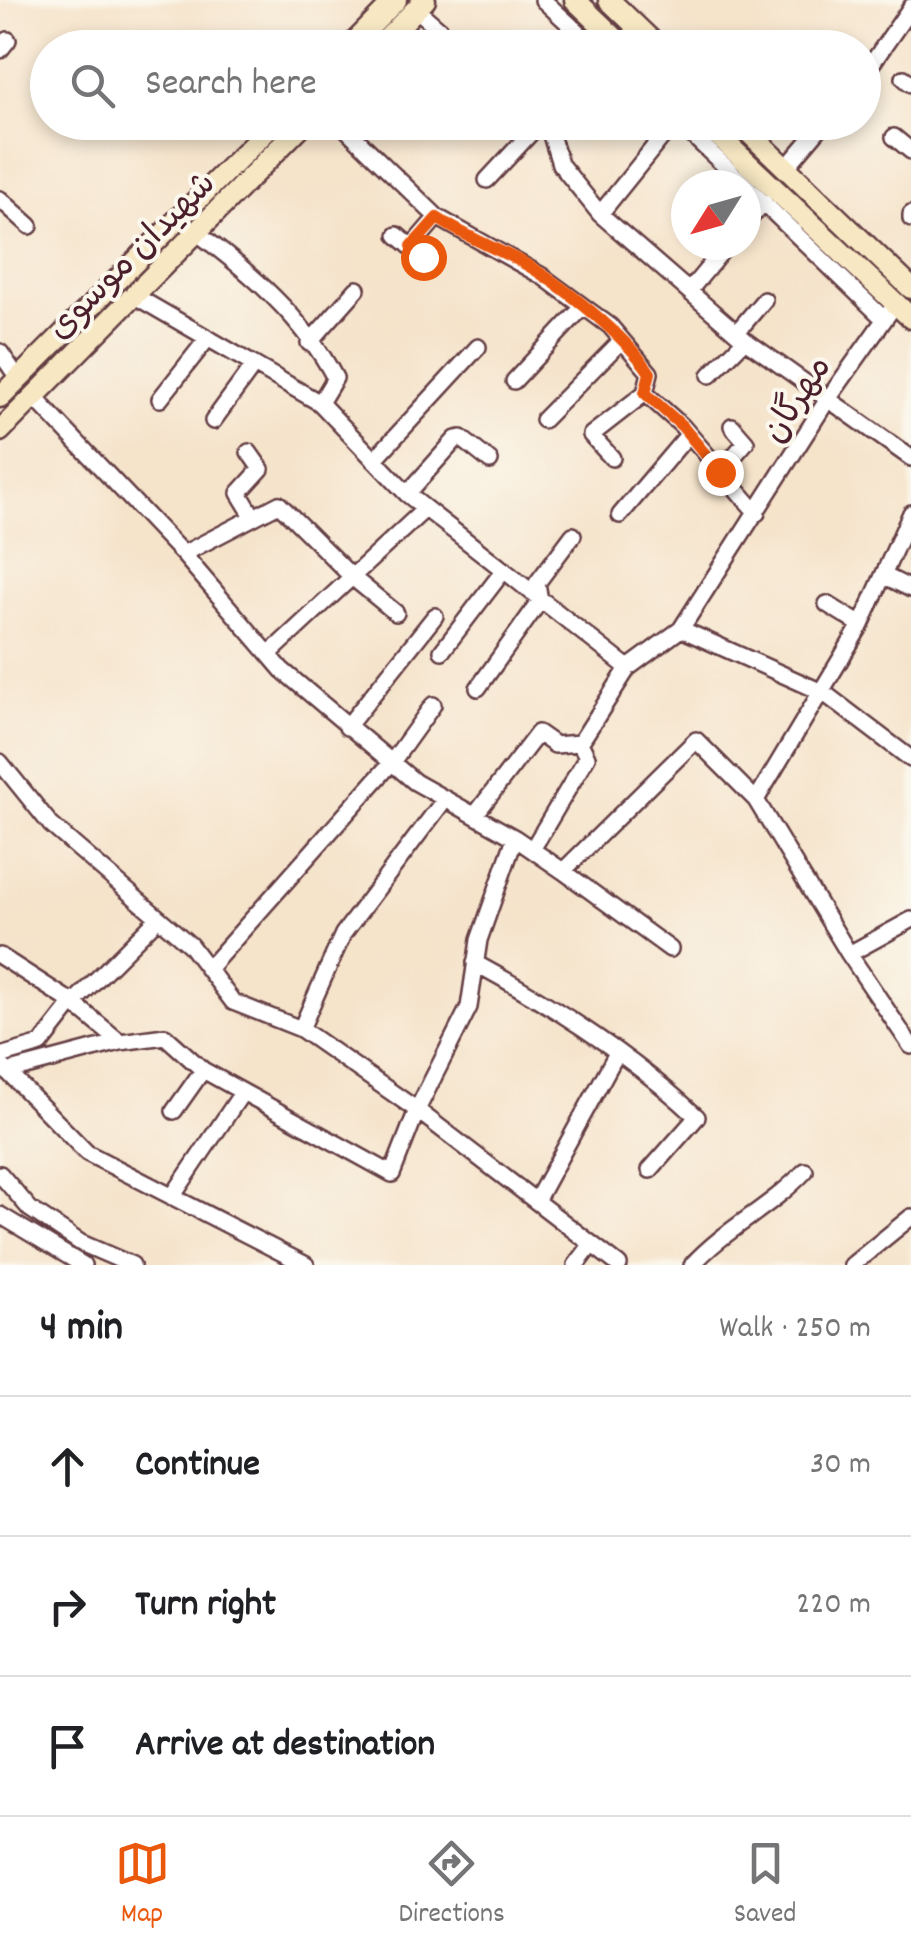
<!DOCTYPE html>
<html lang="en">
<head>
<meta charset="utf-8">
<style>
	body { margin:0; font-family:Dekko,"Playpen Sans Arabic",sans-serif; background:#f6f6f6; color:#202124 }
	.compass { position:absolute; left:671px; top:170px; width:90px; height:90px; border-radius:50%; background:#fff; box-shadow:0 5px 15px #0003; rotate:233deg }
	.stop { position:absolute; width:30px; height:30px; margin:-22px; border:8px solid #ea580c; border-radius:50%; background:#fff }
	.stop.end { background:#ea580c; border-color:#fff; box-shadow:0 2px 10px #0008 }
	.list { margin:0; padding:0; list-style:none }
	h2 { display:flex; justify-content:space-between; align-items:center; height:130px; margin:0; padding:0 40px; font-size:42px }
	h2 small { font-size:32px; font-weight:400; color:#757577 }
	.list li { display:grid; grid-template-columns:65px 1fr auto; gap:30px; align-items:center; box-sizing:border-box; height:140px; padding:0 40px; border-top:2px solid #e0e0e0 }
	.list b { display:block; font-size:38px; white-space:nowrap }
	.list em { font-size:32px; font-style:normal; color:#757577 }
	.icon { flex:none; width:55px; height:55px; fill:none; stroke:currentColor; stroke-width:2; stroke-linecap:round; stroke-linejoin:round }
	.map { position:relative; flex:none; width:911px; height:1265px; overflow:hidden }
	.search { position:absolute; background:#fff; box-shadow:0 5px 15px #0003; left:30px; right:30px; top:30px; height:110px; display:flex; align-items:center; gap:25px; box-sizing:border-box; padding:0 35px; border-radius:55px; color:#757577; font-size:38px }
	.sheet { height:550px; background:#fff }
	nav { display:flex; justify-content:space-around; align-items:center; box-sizing:border-box; height:140px; border-top:2px solid #e0e0e0; background:#fff; font-size:28px; color:#757577 }
	nav a { display:grid; justify-items:center; gap:5px }
	nav .on { color:#ea580c }
	.map>svg:first-child { display:block }
	.lines { fill:none; stroke-linecap:round; stroke-linejoin:round }
	.street-casing { stroke:#643c43; stroke-width:20 }
	.secondary-casing { stroke:#643c43; stroke-width:25 }
	.street { stroke:#fff; stroke-width:15 }
	.secondary { stroke:#f7e8c3; stroke-width:20 }
	.route { stroke:#ea580c; stroke-width:12 }
	.labels { text-anchor:middle; stroke-width:8; stroke-linejoin:round; paint-order:stroke }
	.street-label { font-size:35px; fill:#4a1f2b; stroke:#fbf7ec }
</style>
</head>
<body>
<div class="map">
<svg width="911" height="1265" viewBox="0 0 911 1265">
	<rect width="100%" height="100%" fill="#fbf7ec"/>
	<filter id="ink" filterUnits="userSpaceOnUse"><feTurbulence type="fractalNoise" baseFrequency=".01" numOctaves="2"/><feDisplacementMap in="SourceGraphic" scale="20" xChannelSelector="R" yChannelSelector="G"/><feConvolveMatrix kernelMatrix="1 2 1 2 8 2 1 2 1" color-interpolation-filters="sRGB"/></filter>
	<filter id="wash" filterUnits="userSpaceOnUse"><feTurbulence type="fractalNoise" baseFrequency=".0048" numOctaves="4" result="noise"/><feDisplacementMap in="SourceGraphic" scale="40" xChannelSelector="R" yChannelSelector="G"/><feGaussianBlur stdDeviation="2.25" result="paint"/><feColorMatrix in="noise" values="0 0 0 0 0 0 0 0 0 0 0 0 0 0 0 0 0 1.4 0 .05"/><feComposite in="paint" operator="in"/></filter>
	<g filter="url(#wash)">
		<rect width="100%" height="100%" fill="#f5e3ca"/>
	</g>
	<g filter="url(#ink)">
		<g class="lines">
			<g class="street-casing">
				<path id="street" d="M543,0l52,48
					M416,9l45,39
					M0,50l8,-10
					M864,75l47,-68
					M904,78l7,6
					M339,122l98,95 105,59 68,50 40,47 -5,20 37,33 75,87
					M547,122l13,42 40,50 145,126 166,118
					M678,122l67,63
					M894,137l17,14
					M786,168l39,-46
					M487,180l54,-58
					M746,186l138,133
					M0,199l30,27
					M600,214l74,-92
					M911,214v5
					M746,223l18,-21
					M196,232c54,40 107,85 139,146l-15,25
					M397,235l26,22
					M412,246l25,-29
					M689,291l38,-46
					M135,296l185,107 87,91 221,174 53,-39 143,64 87,66
					M737,332l27,-32
					M309,343l48,-54
					M0,352l18,26
					M710,375l35,-35
					M514,381l68,-73
					M34,397l149,157 99,116 133,112 100,56 48,33 133,-131 60,60
					M160,399l48,-61
					M543,420l79,-80
					M213,421l41,-56
					M249,452l12,17 -22,24 14,23
					M612,458l-21,-23 54,-42
					M374,460l104,-113
					M720,472l26,-30 -14,-16
					M407,494l49,-55 5,-1 29,23
					M911,513l-50,112 -105,175 93,154 62,92
					M620,515l67,-79
					M183,554l96,-50 73,73 44,36
					M885,576l26,13
					M827,604l34,21
					M681,629l145,-227 70,-99
					M442,651l62,-81
					M269,654l156,-145
					M478,688l62,-87 -3,-18 36,-48
					M347,727l88,-111
					M0,762l51,63 139,120 43,57 68,27 116,81 -25,64 -189,-104 -38,-34 -45,6 -113,30
					M475,815l63,-82 17,12 25,-2
					M515,838l-36,102 -10,67 -52,103 202,155
					M533,848l54,-91 -7,-14 48,-75
					M563,871l107,78
					M849,954l62,-34
					M0,956l73,47 47,39
					M475,963c79,43 157,93 222,154l-47,53
					M208,969l184,-207 41,-57
					M301,1029l42,-95 102,-135
					M0,1056l41,-12 32,-41 85,-85
					M3,1067l84,86 219,112
					M174,1111l29,-41
					M0,1174l30,35 51,34 51,22
					M172,1197l70,-104
					M536,1201l81,-148
					M0,1215l83,50
					M576,1265l16,-21
					M692,1265c34,-37 78,-57 113,-94
					M852,1265l59,-48"/>
			</g>
			<g class="secondary-casing">
				<path id="secondary" d="M575,0l50,48
					M609,0l50,48
					M349,48l47,-48
					M378,48l47,-48
					M704,122l207,196
					M738,122l173,166
					M0,397l275,-275
					M0,431l305,-309"/>
			</g>
			<use href="#street" class="street"/>
			<use href="#secondary" class="secondary"/>
		</g>
	</g>
	<g class="lines" filter="url(#ink)">
		<path class="route" d="M423,257l-11,-11 25,-28c26,17 55,29 83,43 40,22 106,75 130,112l-5,20 37,33 38,46"/>
	</g>
	<g class="labels">
		<g class="street-label">
			<text transform="translate(130 254) rotate(-45)" y="12">شهیدان موسوی</text>
			<text transform="translate(795 398) rotate(-57)" y="12">مهرگان</text>
		</g>
	</g>
</svg>
<svg class="compass" viewBox="-18 -18 36 36"><path d="M0-13l5 13h-10z" fill="#e53935"/><path d="M0 13l5-13h-10z" fill="#757577"/></svg>
<div class="stop" style="left:423px;top:257px"></div>
<div class="stop end" style="left:720px;top:472px"></div>
<div class="search"><svg class="icon" aria-label="search" viewBox="0 0 24 24"><circle cx="10" cy="10" r="6"/><path d="M15 15l6 6"/></svg>Search here</div>
</div>
<section class="sheet">
<h2>4 min<small>Walk · 250 m</small></h2>
<ul class="list">
<li><svg class="icon" aria-label="ahead" viewBox="0 0 24 24"><path d="M12 20V5M6 11l6-6 6 6"/></svg><div><b>Continue</b></div><em>30 m</em></li>
<li><svg class="icon" aria-label="right" viewBox="0 0 24 24"><path d="M7 20v-9h11M14 6l5 5-5 5"/></svg><div><b>Turn right</b></div><em>220 m</em></li>
<li><svg class="icon" aria-label="arrive" viewBox="0 0 24 24"><path d="M6 21V4h12l-3 4 3 4H6"/></svg><div><b>Arrive at destination</b></div></li>
</ul>
</section>
<nav>
<a class="on"><svg class="icon" aria-label="map" viewBox="0 0 24 24"><path d="M3 6l6-2 6 2 6-2v14l-6 2-6-2-6 2zM9 4v14M15 6v14"/></svg>Map</a>
<a><svg class="icon" aria-label="directions" viewBox="0 0 24 24"><path d="M12 3l9 9-9 9-9-9zM9 14v-3h6M13 9l2 2-2 2"/></svg>Directions</a>
<a><svg class="icon" aria-label="saved" viewBox="0 0 24 24"><path d="M7 4h10v16l-5-4-5 4z"/></svg>Saved</a>
</nav>
</body>
</html>
